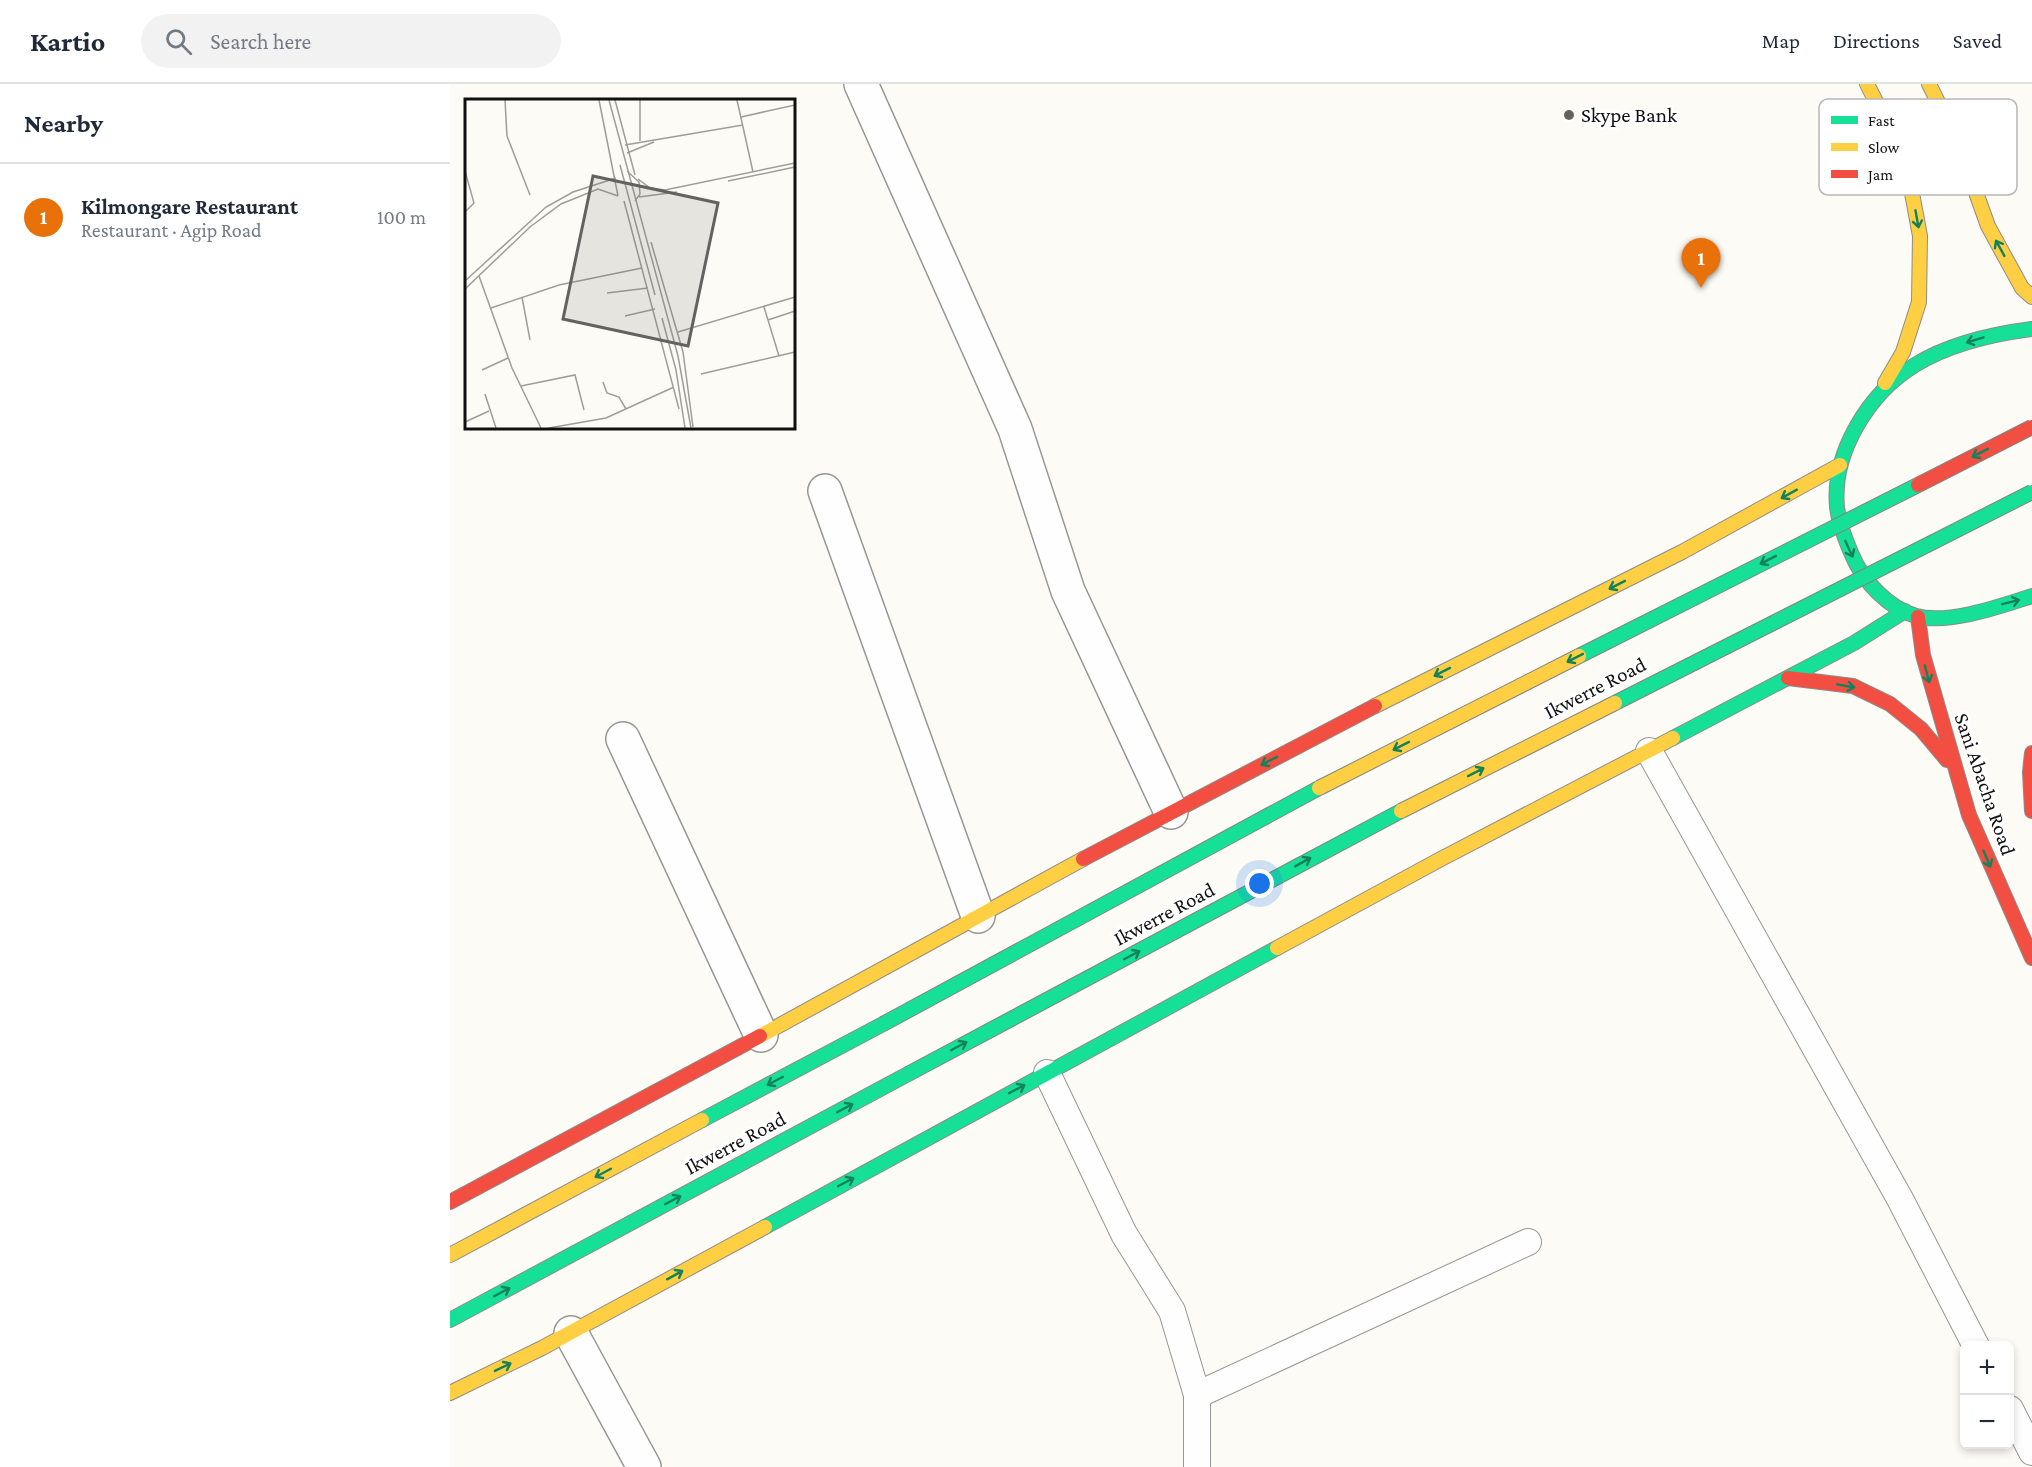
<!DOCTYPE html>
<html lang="en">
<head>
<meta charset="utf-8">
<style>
	body { margin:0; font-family:"Crimson Pro",serif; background:#f2f2f3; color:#1f2937 }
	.controls { position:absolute; right:18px; bottom:18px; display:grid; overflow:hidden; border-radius:9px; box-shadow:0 3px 9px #0003 }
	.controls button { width:54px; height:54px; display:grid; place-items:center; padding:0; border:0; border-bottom:2px solid #e0e1e3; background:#fff; color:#1f2937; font:30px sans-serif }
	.you { position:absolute; left:810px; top:800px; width:21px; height:21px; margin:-15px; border:4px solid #fff; border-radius:50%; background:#1a73e8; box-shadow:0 0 0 9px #1a73e833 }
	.badge { display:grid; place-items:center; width:39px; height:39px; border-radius:50%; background:#ea580c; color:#fff; font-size:20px; font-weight:700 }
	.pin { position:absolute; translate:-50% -50px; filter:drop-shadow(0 2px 3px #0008) }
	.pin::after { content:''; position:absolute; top:32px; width:21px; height:18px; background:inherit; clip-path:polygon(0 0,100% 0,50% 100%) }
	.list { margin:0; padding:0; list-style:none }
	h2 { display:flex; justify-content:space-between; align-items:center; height:78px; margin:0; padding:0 24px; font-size:26px }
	h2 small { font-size:20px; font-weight:400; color:#747a83 }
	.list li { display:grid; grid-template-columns:39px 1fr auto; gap:18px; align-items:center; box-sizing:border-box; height:108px; padding:0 24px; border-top:2px solid #e0e1e3 }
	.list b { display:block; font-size:22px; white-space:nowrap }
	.list p { margin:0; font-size:20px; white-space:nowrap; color:#747a83 }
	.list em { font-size:20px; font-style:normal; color:#747a83 }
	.icon { flex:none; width:33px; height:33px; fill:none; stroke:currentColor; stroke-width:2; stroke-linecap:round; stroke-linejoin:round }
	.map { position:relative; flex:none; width:1582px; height:1383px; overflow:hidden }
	header { display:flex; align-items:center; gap:36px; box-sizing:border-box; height:84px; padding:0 30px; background:#fff; border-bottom:2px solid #e0e1e3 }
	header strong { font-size:28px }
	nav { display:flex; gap:33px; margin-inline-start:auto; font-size:21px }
	.search { width:420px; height:54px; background:#f2f2f3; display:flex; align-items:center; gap:15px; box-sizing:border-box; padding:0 21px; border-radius:33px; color:#747a83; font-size:22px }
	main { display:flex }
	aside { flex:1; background:#fff }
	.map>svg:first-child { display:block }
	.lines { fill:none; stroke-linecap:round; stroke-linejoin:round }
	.lane-casing { stroke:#969694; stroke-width:28 }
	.street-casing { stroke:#969694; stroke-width:36 }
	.fast-casing { stroke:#8d8c8a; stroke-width:16 }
	.slow-casing { stroke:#8d8c8a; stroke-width:16 }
	.jam-casing { stroke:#8d8c8a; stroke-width:16 }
	.lane { stroke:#fffefe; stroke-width:26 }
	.street { stroke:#fffefe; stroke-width:33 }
	.fast { stroke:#16e098; stroke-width:14 }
	.slow { stroke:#ffcf43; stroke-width:14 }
	.jam { stroke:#f24e42; stroke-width:14 }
	.fast-bridge-casing { stroke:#848381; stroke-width:16; stroke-linecap:butt }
	.slow-bridge-casing { stroke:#848381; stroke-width:16; stroke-linecap:butt }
	.jam-bridge-casing { stroke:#848381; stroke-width:16; stroke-linecap:butt }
	.fast-bridge { stroke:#16e098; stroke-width:14 }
	.slow-bridge { stroke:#ffcf43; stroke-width:14 }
	.jam-bridge { stroke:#f24e42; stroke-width:14 }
	.oneway { stroke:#13825b }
	.poi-dot { fill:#636260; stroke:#fff; stroke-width:2 }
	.labels { text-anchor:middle; stroke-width:6; stroke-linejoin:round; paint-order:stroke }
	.poi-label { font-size:21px; fill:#101010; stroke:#fff; text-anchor:start }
	.street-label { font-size:21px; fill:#101010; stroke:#fff }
	.inset-road { fill:none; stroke:#9e9d9a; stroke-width:1.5 }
	.view { fill:#636260; fill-opacity:0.15; stroke:#636260; stroke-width:3 }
	.inset-edge { fill:none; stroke:#101010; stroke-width:3 }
	.key { fill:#fff; stroke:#b7b7b7; stroke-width:1.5 }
	.key-label { font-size:16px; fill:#101010 }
</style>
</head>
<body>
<header>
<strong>Kartio</strong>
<div class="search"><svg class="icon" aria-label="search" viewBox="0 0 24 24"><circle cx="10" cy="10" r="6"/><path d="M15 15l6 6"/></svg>Search here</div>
<nav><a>Map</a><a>Directions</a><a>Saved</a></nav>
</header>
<main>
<aside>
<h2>Nearby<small></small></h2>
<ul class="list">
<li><span class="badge" style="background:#e8710a">1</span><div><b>Kilmongare Restaurant</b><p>Restaurant · Agip Road</p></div><em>100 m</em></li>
</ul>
</aside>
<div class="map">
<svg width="1582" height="1383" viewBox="0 0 1582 1383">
	<rect width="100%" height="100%" fill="#fcfbf6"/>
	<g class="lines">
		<g class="lane-casing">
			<path id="lane" d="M1199,667l251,448 76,147
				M597,989l77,161 48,77 25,84v72
				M747,1311l331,-153
				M1560,1325l22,43"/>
		</g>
		<g class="street-casing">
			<path id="street" d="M411,0l154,345 53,162 103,221
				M375,407l153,425
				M173,655l138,296
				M121,1249l73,134"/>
		</g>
		<g class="fast-casing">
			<path id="fast" d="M1582,245c-39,5 -83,15 -117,36 -46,28 -83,87 -78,142 2,17 8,32 15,48 11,26 36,53 64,61 32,9 85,-10 116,-20
				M1223,654l181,-95 51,-32
				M252,1036l181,-96
				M315,1143l512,-279
				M0,1236l458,-246"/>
		</g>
		<g class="slow-casing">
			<path id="slow" d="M1417,0l39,77 14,75 -1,66 -16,50 -18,31
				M1479,0l30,61 29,81 34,62 10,9
				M925,622l307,-154 158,-87
				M827,864l162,-88 234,-122
				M310,952l323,-177
				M0,1171l252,-135
				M0,1309l92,-45 223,-121"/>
		</g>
		<g class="jam-casing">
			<path id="jam" d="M1468,533l5,38 46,160 63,143
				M1338,594l65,8 37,18 31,25 26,31
				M1582,669l-2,19 2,39
				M633,775l292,-153
				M0,1118l310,-166"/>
		</g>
		<use href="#lane" class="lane"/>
		<use href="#street" class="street"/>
		<use href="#fast" class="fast"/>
		<use href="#slow" class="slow"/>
		<use href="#jam" class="jam"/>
		<g class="fast-bridge-casing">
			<path id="fast-bridge" d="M1129,572l339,-171
				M1165,619l417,-211
				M433,940l436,-236
				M458,990l493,-263"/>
		</g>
		<g class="slow-bridge-casing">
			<path id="slow-bridge" d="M869,704l260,-132
				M951,727l214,-108"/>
		</g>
		<g class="jam-bridge-casing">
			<path id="jam-bridge" d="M1468,401l114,-58"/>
		</g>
		<use href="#fast-bridge" class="fast-bridge"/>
		<use href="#slow-bridge" class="slow-bridge"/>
		<use href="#jam-bridge" class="jam-bridge"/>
	</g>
	<defs><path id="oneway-shaft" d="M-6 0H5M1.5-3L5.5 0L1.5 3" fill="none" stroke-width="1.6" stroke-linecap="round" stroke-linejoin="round" transform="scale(1.5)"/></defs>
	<g class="oneway">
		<use href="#oneway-shaft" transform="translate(1467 135) rotate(80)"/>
		<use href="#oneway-shaft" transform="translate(1550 164) rotate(-119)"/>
		<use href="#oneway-shaft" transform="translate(1525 256) rotate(163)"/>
		<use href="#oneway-shaft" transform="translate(1530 369) rotate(153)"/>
		<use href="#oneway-shaft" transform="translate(1339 410) rotate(151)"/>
		<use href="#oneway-shaft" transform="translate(1399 465) rotate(65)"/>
		<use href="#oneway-shaft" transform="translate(1318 476) rotate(153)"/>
		<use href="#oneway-shaft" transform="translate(1167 501) rotate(153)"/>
		<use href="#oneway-shaft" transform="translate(1561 518) rotate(-14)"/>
		<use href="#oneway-shaft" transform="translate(1125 574) rotate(153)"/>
		<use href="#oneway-shaft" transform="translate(992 588) rotate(153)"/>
		<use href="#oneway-shaft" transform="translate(1477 590) rotate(75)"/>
		<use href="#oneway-shaft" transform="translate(1396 602) rotate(10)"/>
		<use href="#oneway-shaft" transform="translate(951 662) rotate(153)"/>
		<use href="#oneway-shaft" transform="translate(819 677) rotate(153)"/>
		<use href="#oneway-shaft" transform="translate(1026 688) rotate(-27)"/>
		<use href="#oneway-shaft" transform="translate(1537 775) rotate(67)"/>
		<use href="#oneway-shaft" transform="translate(853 778) rotate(-29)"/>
		<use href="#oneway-shaft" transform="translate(682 871) rotate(-28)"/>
		<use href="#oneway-shaft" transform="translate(509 962) rotate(-28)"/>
		<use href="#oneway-shaft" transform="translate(325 997) rotate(152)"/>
		<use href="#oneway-shaft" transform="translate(567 1005) rotate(-28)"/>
		<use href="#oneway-shaft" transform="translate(395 1024) rotate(-28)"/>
		<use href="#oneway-shaft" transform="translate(153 1089) rotate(152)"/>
		<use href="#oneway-shaft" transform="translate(396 1098) rotate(-28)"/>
		<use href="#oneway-shaft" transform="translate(223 1116) rotate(-28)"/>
		<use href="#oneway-shaft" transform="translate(225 1191) rotate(-29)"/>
		<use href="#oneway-shaft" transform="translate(52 1208) rotate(-28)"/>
		<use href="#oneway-shaft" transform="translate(53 1283) rotate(-26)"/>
	</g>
	<circle class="poi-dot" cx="1119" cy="31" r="6"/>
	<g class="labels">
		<g class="poi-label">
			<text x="1131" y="38">Skype Bank</text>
		</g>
		<g class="street-label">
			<text transform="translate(1145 604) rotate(-27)" y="7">Ikwerre Road</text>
			<text transform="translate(1535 700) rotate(71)" y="7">Sani Abacha Road</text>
			<text transform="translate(714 830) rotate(-28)" y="7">Ikwerre Road</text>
			<text transform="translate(285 1059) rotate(-28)" y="7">Ikwerre Road</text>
		</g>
	</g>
	<g transform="translate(15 15)">
		<rect width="330" height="330" fill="#fcfbf6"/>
		<path class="inset-road" d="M40,1l2,36 23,59M134,1l19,96M144,1l69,256 13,72M150,1l20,75M175,1v41M272,1l16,72M276,18l54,-12M160,46l118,-20M162,54l27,-11M155,66l35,130M0,72l9,32 -9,9M162,72l12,11 1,12 -5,7M173,80l12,9 15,2 130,-27M263,82l67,-14M174,98l38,-5M159,102l55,208M186,143l32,110 10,75M14,177l33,92 29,60M0,182l81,-74 27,-15 43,-14M0,190l65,-62 31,-23 37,-15 20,7M142,194l41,-5M57,198l8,43M299,208l15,49M26,209l68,-23 83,-17M160,217l30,-7M197,219l14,52 9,58M303,221l27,-9M213,233l117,-35M17,271l26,-12M236,275l94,-22M138,283l4,11 12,4 7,12M56,287l54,-11 9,35M20,295l11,34M0,323l24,-11M84,329l57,-10 68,-31"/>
		<path class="view" d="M128,77l125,27 -30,143 -125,-27z"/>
		<rect width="330" height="330" class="inset-edge"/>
	</g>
	<rect x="1369" y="15" width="198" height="96" rx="9" class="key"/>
	<rect x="1381" y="32" width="27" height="8" fill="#16e098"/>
	<rect x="1381" y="59" width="27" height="8" fill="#ffcf43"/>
	<rect x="1381" y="86" width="27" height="8" fill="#f24e42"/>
	<g class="key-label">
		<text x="1418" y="42">Fast</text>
		<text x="1418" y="69">Slow</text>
		<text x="1418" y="96">Jam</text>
	</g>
</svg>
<div class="controls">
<button>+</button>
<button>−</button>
</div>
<div class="you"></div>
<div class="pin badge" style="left:1251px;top:204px;background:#e8710a">1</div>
</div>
</main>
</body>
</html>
